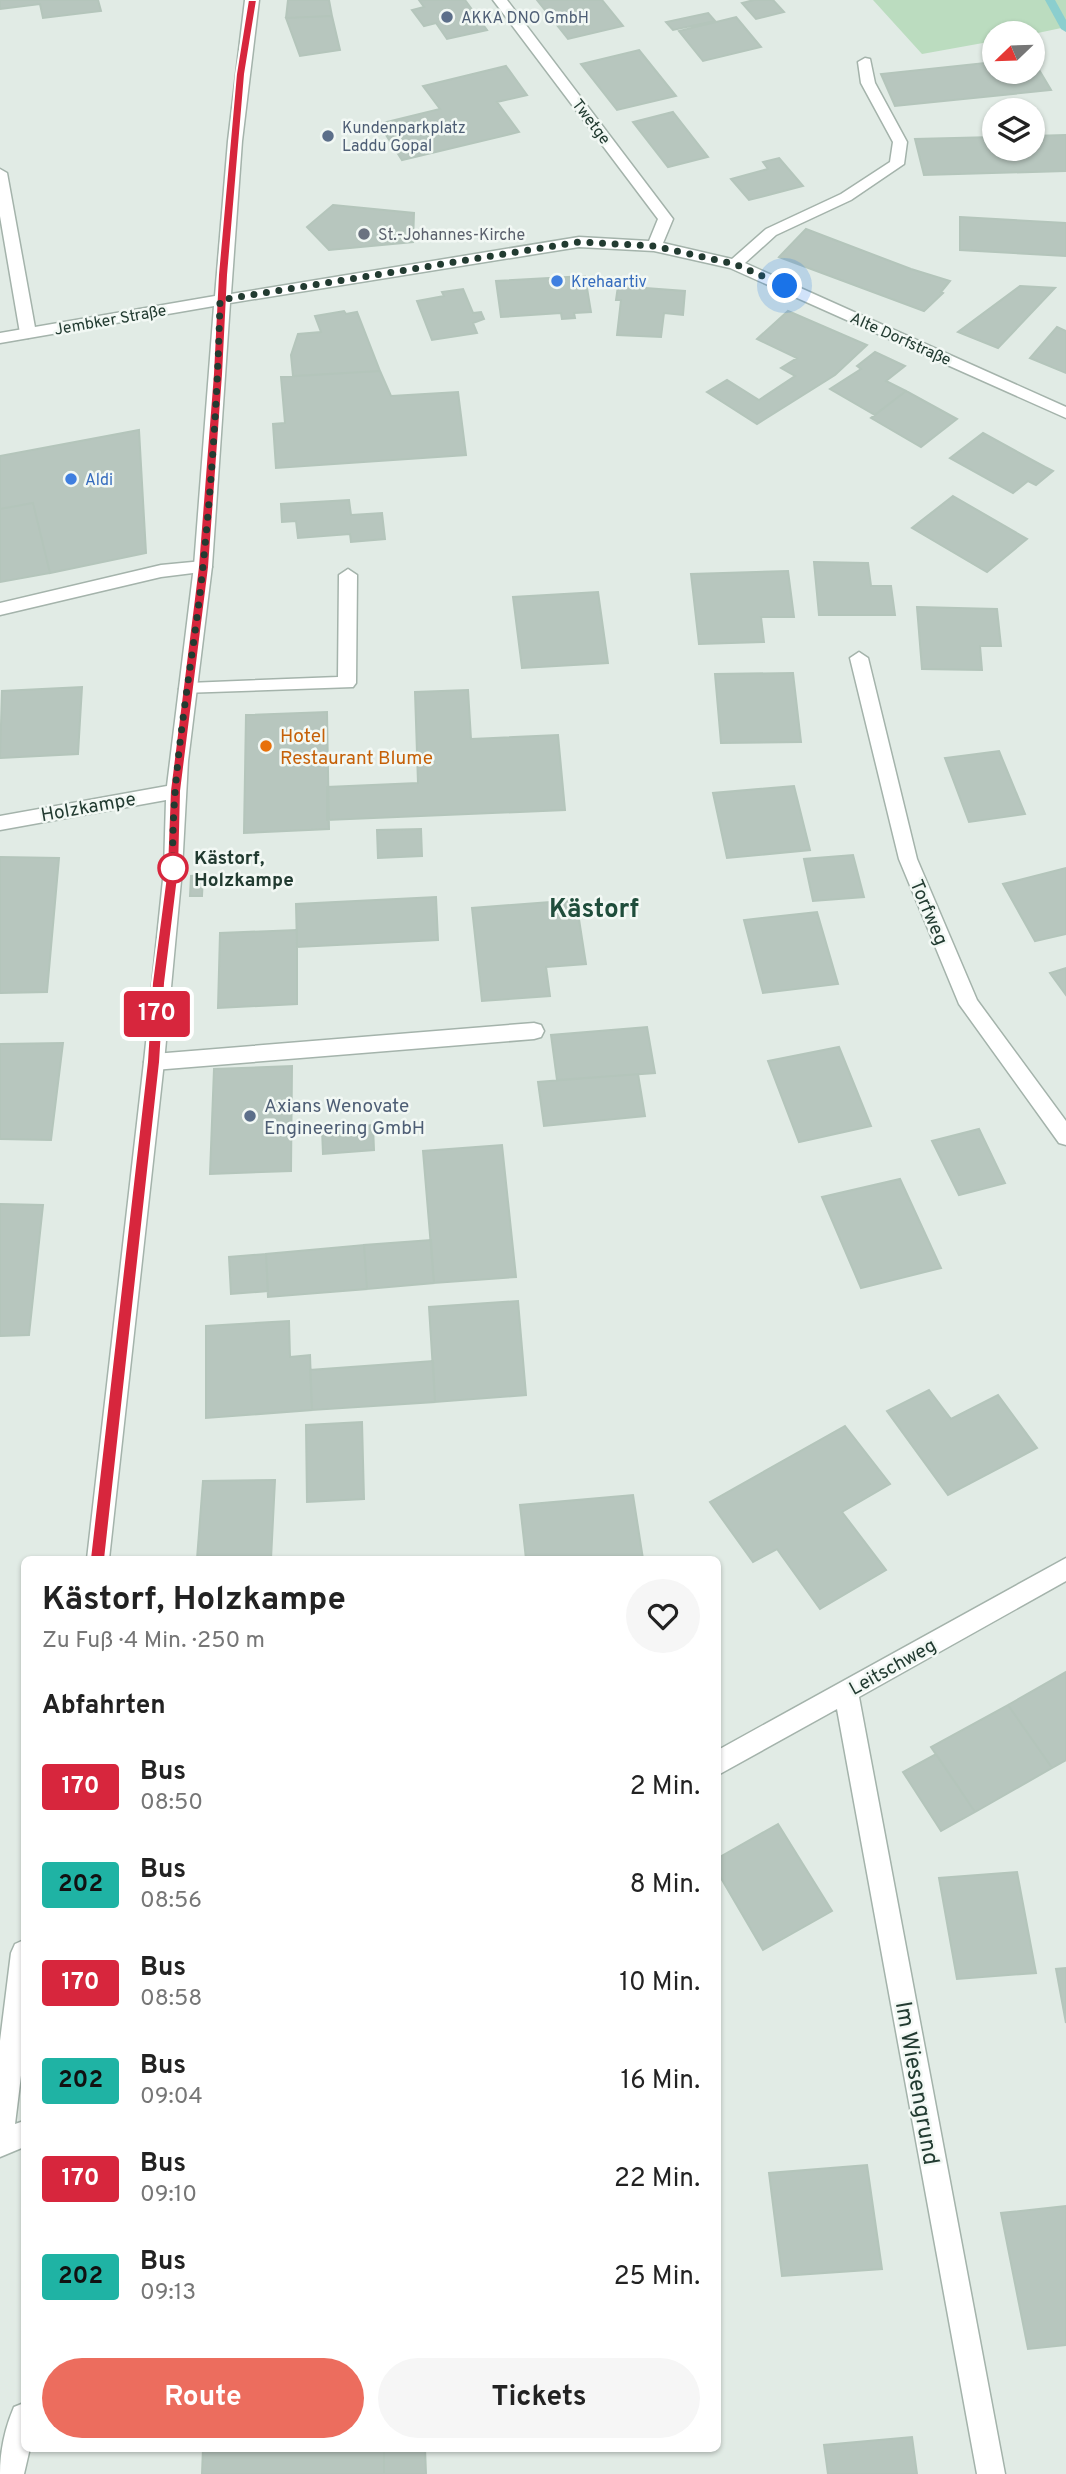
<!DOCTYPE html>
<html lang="de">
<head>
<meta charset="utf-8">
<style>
  :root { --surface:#fff; --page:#f6f6f6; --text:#222; --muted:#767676; --accent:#ec6d5e }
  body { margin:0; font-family:Overpass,sans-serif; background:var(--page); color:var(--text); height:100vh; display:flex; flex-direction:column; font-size:26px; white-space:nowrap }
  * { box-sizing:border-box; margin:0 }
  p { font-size:23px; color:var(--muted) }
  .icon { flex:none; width:38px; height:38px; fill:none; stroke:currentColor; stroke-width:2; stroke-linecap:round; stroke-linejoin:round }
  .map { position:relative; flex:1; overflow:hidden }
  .side { position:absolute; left:21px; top:1556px; width:700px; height:896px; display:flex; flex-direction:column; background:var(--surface); border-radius:10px; box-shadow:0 2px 5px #0004 }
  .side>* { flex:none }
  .badge { padding:0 14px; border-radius:5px; font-size:24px; line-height:46px }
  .needle { width:46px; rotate:247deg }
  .tools { position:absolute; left:982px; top:21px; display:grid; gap:14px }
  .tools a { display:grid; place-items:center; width:63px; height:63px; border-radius:50%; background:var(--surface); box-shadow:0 2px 5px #0004; font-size:35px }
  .you { position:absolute; width:35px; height:35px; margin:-18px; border:5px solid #fff; border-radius:50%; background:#1a73e8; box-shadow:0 0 0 10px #1a73e833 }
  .map>.badge { position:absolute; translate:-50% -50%; box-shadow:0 0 0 4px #fff }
  h2 { padding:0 21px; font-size:26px; line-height:63px }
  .round { display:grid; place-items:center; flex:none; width:74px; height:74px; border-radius:37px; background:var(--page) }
  .headline { display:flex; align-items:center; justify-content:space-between; height:119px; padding:0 21px }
  h1 { font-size:33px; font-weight:700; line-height:52px }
  .primary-button { display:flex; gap:14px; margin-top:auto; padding:14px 21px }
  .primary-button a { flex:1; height:80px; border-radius:42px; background:var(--accent); color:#fff; font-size:28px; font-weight:700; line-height:80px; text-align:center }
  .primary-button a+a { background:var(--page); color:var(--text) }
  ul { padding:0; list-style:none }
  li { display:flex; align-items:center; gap:21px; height:98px; padding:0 21px }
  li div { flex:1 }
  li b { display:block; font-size:26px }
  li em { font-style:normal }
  li .badge { min-width:77px; font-weight:700; text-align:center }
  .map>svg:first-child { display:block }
</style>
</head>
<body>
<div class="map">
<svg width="1066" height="2474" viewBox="0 0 1066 2474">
  <rect width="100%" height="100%" fill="#e1ebe5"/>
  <path fill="#bbdcbf" d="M873,0h193v27l-33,7 -39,-1v8l-72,13z"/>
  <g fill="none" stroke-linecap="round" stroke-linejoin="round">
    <path fill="#8bcece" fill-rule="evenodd" d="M1045,0h10l11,20v12l-5,-3z"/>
  </g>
  <path fill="#b7c6be" stroke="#b4c5bb" stroke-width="2" d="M0,0h98l3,11 -58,7 -3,-14 -40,5z
    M288,0h41l3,16 -46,2z
    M419,0h46l22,30 -40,9 -11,-16 -12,3 -12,-16 12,-3z
    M537,0h65l21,26 -55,13z
    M754,0h19l11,12 -28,7 -14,-16z
    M708,13l7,8 -42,9 -7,-8z
    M332,16l8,34 -40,6 -14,-38z
    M736,17l25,30 -58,14 -24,-30z
    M639,50l37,46 -59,14 -36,-46z
    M1032,58l19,32 -156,16 -14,-32 113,-12v10h38z
    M506,66l21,29 -30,7 22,30 -117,28 -23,-36 61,-15 -17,-23z
    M673,112l35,45 -40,10 -35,-45z
    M1066,135v36l-142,4 -9,-36 79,-2v12h38v-13z
    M779,158l24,28 -54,14 -18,-21 37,-10 -5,-7z
    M333,205l81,8 -1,29 -84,8 -22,-23z
    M960,217l106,6v33l-106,-6z
    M806,229l105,40 39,12 -9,11 2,1 -19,18 -145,-54z
    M585,276l6,36 -17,1 1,5 -13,1 -1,-6 -60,4 -5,-36z
    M618,286l67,5 -2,24 -19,-2 -3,24 -44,-2 4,-35h-5z
    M1020,286l35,2 -57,60 -40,-16z
    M463,289l10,24 8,-1 3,7 -11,4 4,10 -45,7 -15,-39 27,-5 -2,-4z
    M344,311l2,3 11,-2 23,59 -87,5 -2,-21 7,-21 23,-2 -6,-16z
    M788,311l79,34 -32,30 -78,49 -50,-32 20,-12 32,20 36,-24 -14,-8 16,-10 -40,-19z
    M1057,327l9,4v42l-36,-15z
    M875,352l30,14 -19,15 20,10 -31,24 -45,-26 31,-20 -4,-3z
    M380,371l11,25 67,-4 8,63 -190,13 -3,-44 12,-1 -4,-46z
    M906,391l51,28 -36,28 -50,-29z
    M139,430l7,123 -96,20 -17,-70 -33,6v-53z
    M983,433l62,34 8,4 -17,14 -8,-4 -15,12 -63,-35z
    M953,496l74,43 -40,33 -75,-44z
    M349,500l2,15 31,-2 3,26 -34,3 -1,-8 -52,4 -2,-17 -14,1 -1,-18z
    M33,503l17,70 -50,9v-73z
    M814,562l54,1 3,23h20l4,29h-76z
    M788,571l6,46h-33l3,25 -65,2 -8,-70z
    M598,592l10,71 -86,5 -9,-71z
    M917,607l80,2 4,37h-21l2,24 -60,-1z
    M793,673l8,69 -80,1 -6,-69z
    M82,687l-4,67 -78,4 2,-67z
    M468,690l3,49 87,-4 7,75 -238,10v-33l91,-4 -3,-91z
    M327,712l2,117 -85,4 2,-118z
    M999,751l26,63 -56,8 -24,-64z
    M794,786l16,64 -83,8 -14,-65z
    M421,829l1,27 -44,2 -1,-28z
    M853,855l11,42 -51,4 -9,-42z
    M0,857l59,1 -12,134 -47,1z
    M1066,868v66l-31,7 -32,-57z
    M203,875l-1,21h-12l1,-20z
    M436,897l2,43 -141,7 -1,-43z
    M576,900l10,64 -40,3 4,29 -68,5 -10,-93z
    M817,912l21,72 -75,9 -19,-73z
    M297,930v74l-79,4 2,-75z
    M1066,968v27l-16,-22z
    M647,1027l8,46 -98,7 -6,-45z
    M63,1043l-12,97 -51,-1v-95z
    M839,1047l32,79 -72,16 -31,-81z
    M292,1066l-1,105 -81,3 4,-105z
    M638,1074l7,42 -101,10 -6,-44z
    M373,1125l1,25 -51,4 -1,-25z
    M979,1129l26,54 -46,12 -27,-54z
    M502,1145l14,132 -82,6 -11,-132z
    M900,1179l41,89 -80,20 -39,-91z
    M0,1204l43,1 -14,130 -29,1z
    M431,1240l3,43 -67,6 -3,-44z
    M364,1245l3,44 -99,8 -2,-43z
    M266,1254l2,37 -37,3 -2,-37z
    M518,1301l8,94 -91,7 -6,-95z
    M289,1321l1,36 20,-2 2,55 -106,8v-92z
    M433,1361l2,41 -123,8 -2,-40z
    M929,1390l22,29 47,-24 39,53 -89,47 -61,-84z
    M362,1422l2,77 -57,3 -1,-77z
    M845,1426l45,58 -48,28 44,58 -66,39 -43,-60 -24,13 -43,-60z
    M275,1480l-4,79h-74l6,-78z
    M633,1495l10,64h-117l-6,-54z
    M1066,1672v88l-14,8 -44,-63z
    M1008,1705l44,63 -77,44 -44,-65z
    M936,1754l39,58 -34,19 -38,-59z
    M778,1824l54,87 -69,39 -45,-77v-15z
    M1017,1872l19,101 -79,6 -18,-101z
    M1066,1968v55l-10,-54z
    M867,2165l15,104 -100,7 -13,-103z
    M1066,2206v139l-38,4 -27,-136z
    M912,2437l5,37h-89l-4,-29z
    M203,2448h181v26h-182z
    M384,2448h41l1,26h-42z"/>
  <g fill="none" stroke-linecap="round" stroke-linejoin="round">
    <g stroke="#a4b3ab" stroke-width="3">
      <path id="lane" d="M0,169l7,4 29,160 -8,5 -8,-5 -20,-117z
        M203,561l6,2 3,4 -3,4 -48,6 -161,38v-12l161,-38z
        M348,569l9,6 -1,108 -3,4 -171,6 -3,-4 3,-4 6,-2 150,-6 1,-102z
        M534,1023l7,2 3,6 -3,6 -7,2 -380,31 -7,-2 -3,-6 3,-6 7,-2z"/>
    </g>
    <g stroke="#a4b3ab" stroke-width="3">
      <path id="street" d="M245,0h14l-17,141 -11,153 348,-57 70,4 9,-22 -165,-219h14l166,219 -10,24 69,16 34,-30 75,-35 49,-32 3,-20 -32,-59 -3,-21 7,-4 5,1 5,24 32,59 -3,22 -53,36 -75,35 -31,28 321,144v11l-336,-150 -76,-17 -75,-4 -349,56 -18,263 -24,195 -6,109 -18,192 -55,497h-22l57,-497 20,-192 2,-70 -166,30v-14l167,-30 27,-220 20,-260 -214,37v-10l215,-37 13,-155z
        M859,652l9,6 49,201 60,141 89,121v24l-7,-2 -100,-139 -60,-145 -49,-201z
        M1066,1558v23l-207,116 146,777h-28l-140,-765 -119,66v-25z
        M24,1940v111l-9,73 9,-3v26l-24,10v-116l11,-88 4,-9z
        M24,2403v45h6l-6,26h-24c0,-23 5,-46 14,-67z"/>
    </g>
    <use href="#lane" fill="#fff" fill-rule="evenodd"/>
    <use href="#street" fill="#fff" fill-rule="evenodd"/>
  </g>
  <path fill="#d7263d" stroke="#fff" stroke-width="2" d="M248,0h9l-12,74 -17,201 -5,99 -14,193 -28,224 -2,78 -14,114 -5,79 -55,497 -7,7 -8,-7 57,-497 5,-79 15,-114 3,-78 28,-224 15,-193 5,-99 18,-201z"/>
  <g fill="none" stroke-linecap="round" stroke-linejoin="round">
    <path stroke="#223b31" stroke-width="7" stroke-dasharray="0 12.6" d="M173,868c-3,-98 20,-202 30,-302 9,-88 15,-177 17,-266l359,-58 75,4 81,18 50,22"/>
  </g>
  <g fill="#5c6f8a" stroke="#f2f8f4" stroke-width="2.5">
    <circle cx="447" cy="17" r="7"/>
    <circle cx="328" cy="136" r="7"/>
    <circle cx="250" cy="1116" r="7"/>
  </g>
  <circle fill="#6b7280" stroke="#f2f8f4" stroke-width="2.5" cx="364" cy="234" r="7"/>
  <g fill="#3f7fe0" stroke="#f2f8f4" stroke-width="2.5">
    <circle cx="557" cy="281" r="7"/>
    <circle cx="71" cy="479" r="7"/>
  </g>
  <circle fill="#e8710a" stroke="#f2f8f4" stroke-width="2.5" cx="266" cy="746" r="7"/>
  <circle fill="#fff" stroke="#d7263d" stroke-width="3.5" cx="173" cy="868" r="14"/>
  <g text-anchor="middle" stroke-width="5" stroke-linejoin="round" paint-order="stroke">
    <g font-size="16" fill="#4e5e75" stroke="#f2f8f4" text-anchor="start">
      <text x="461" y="23">AKKA DNO GmbH</text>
      <text x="342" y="133">Kundenparkplatz<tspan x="342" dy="18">Laddu Gopal</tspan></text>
    </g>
    <g font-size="16" fill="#223b31" stroke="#f2f8f4">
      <text transform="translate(592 121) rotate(53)" y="6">Twetge</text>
      <text transform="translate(110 319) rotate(-10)" y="6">Jembker Straße</text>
      <text transform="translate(901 338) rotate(24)" y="6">Alte Dorfstraße</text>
    </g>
    <g font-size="16" fill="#5b616d" stroke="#f2f8f4" text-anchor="start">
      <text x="378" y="240">St.-Johannes-Kirche</text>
    </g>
    <g font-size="16" fill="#366cbe" stroke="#f2f8f4" text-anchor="start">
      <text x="571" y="287">Krehaartiv</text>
      <text x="85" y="485">Aldi</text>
    </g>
    <g font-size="19" fill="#c56008" stroke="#f2f8f4" text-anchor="start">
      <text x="280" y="742">Hotel<tspan x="280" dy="22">Restaurant Blume</tspan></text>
    </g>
    <g font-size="19" fill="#223b31" stroke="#f2f8f4">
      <text transform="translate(88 806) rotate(-10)" y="7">Holzkampe</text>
      <text transform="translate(930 912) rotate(67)" y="7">Torfweg</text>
      <text transform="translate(892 1666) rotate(-29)" y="7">Leitschweg</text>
    </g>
    <g font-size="19" font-weight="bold" fill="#223b31" stroke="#f2f8f4" text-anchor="start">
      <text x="194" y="864">Kästorf,<tspan x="194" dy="22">Holzkampe</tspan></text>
    </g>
    <g font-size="19" fill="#4e5e75" stroke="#f2f8f4" text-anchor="start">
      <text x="264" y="1112">Axians Wenovate<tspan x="264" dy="22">Engineering GmbH</tspan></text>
    </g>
    <g font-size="23" fill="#223b31" stroke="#f2f8f4">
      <text transform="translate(918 2083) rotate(80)" y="8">Im Wiesengrund</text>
    </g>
    <g font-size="26" font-weight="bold" fill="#1f4d3b" stroke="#f2f8f4">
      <text x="594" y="917">Kästorf</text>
    </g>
  </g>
</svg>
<div class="tools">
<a><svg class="needle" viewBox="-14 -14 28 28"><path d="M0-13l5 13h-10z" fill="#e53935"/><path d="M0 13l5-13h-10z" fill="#767676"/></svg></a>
<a><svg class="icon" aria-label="layers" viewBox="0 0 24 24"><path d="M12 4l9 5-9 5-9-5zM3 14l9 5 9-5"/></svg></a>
</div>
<div class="you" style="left:785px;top:286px"></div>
<b class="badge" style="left:157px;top:1014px;background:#d7263d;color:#fff">170</b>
<section class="side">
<div class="headline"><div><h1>Kästorf, Holzkampe</h1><p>Zu Fuß · 4 Min. · 250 m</p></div><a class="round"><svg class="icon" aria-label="heart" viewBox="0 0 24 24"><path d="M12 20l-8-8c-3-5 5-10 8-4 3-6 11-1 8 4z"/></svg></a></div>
<h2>Abfahrten</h2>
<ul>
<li><span class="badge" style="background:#d7263d;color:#fff">170</span><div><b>Bus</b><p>08:50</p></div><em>2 Min.</em></li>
<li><span class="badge" style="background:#1fb3a4;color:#111">202</span><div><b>Bus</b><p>08:56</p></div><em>8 Min.</em></li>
<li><span class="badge" style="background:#d7263d;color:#fff">170</span><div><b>Bus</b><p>08:58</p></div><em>10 Min.</em></li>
<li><span class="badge" style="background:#1fb3a4;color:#111">202</span><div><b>Bus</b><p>09:04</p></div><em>16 Min.</em></li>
<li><span class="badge" style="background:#d7263d;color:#fff">170</span><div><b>Bus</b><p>09:10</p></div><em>22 Min.</em></li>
<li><span class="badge" style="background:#1fb3a4;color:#111">202</span><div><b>Bus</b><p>09:13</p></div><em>25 Min.</em></li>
</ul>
<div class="primary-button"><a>Route</a><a>Tickets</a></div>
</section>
</div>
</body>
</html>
